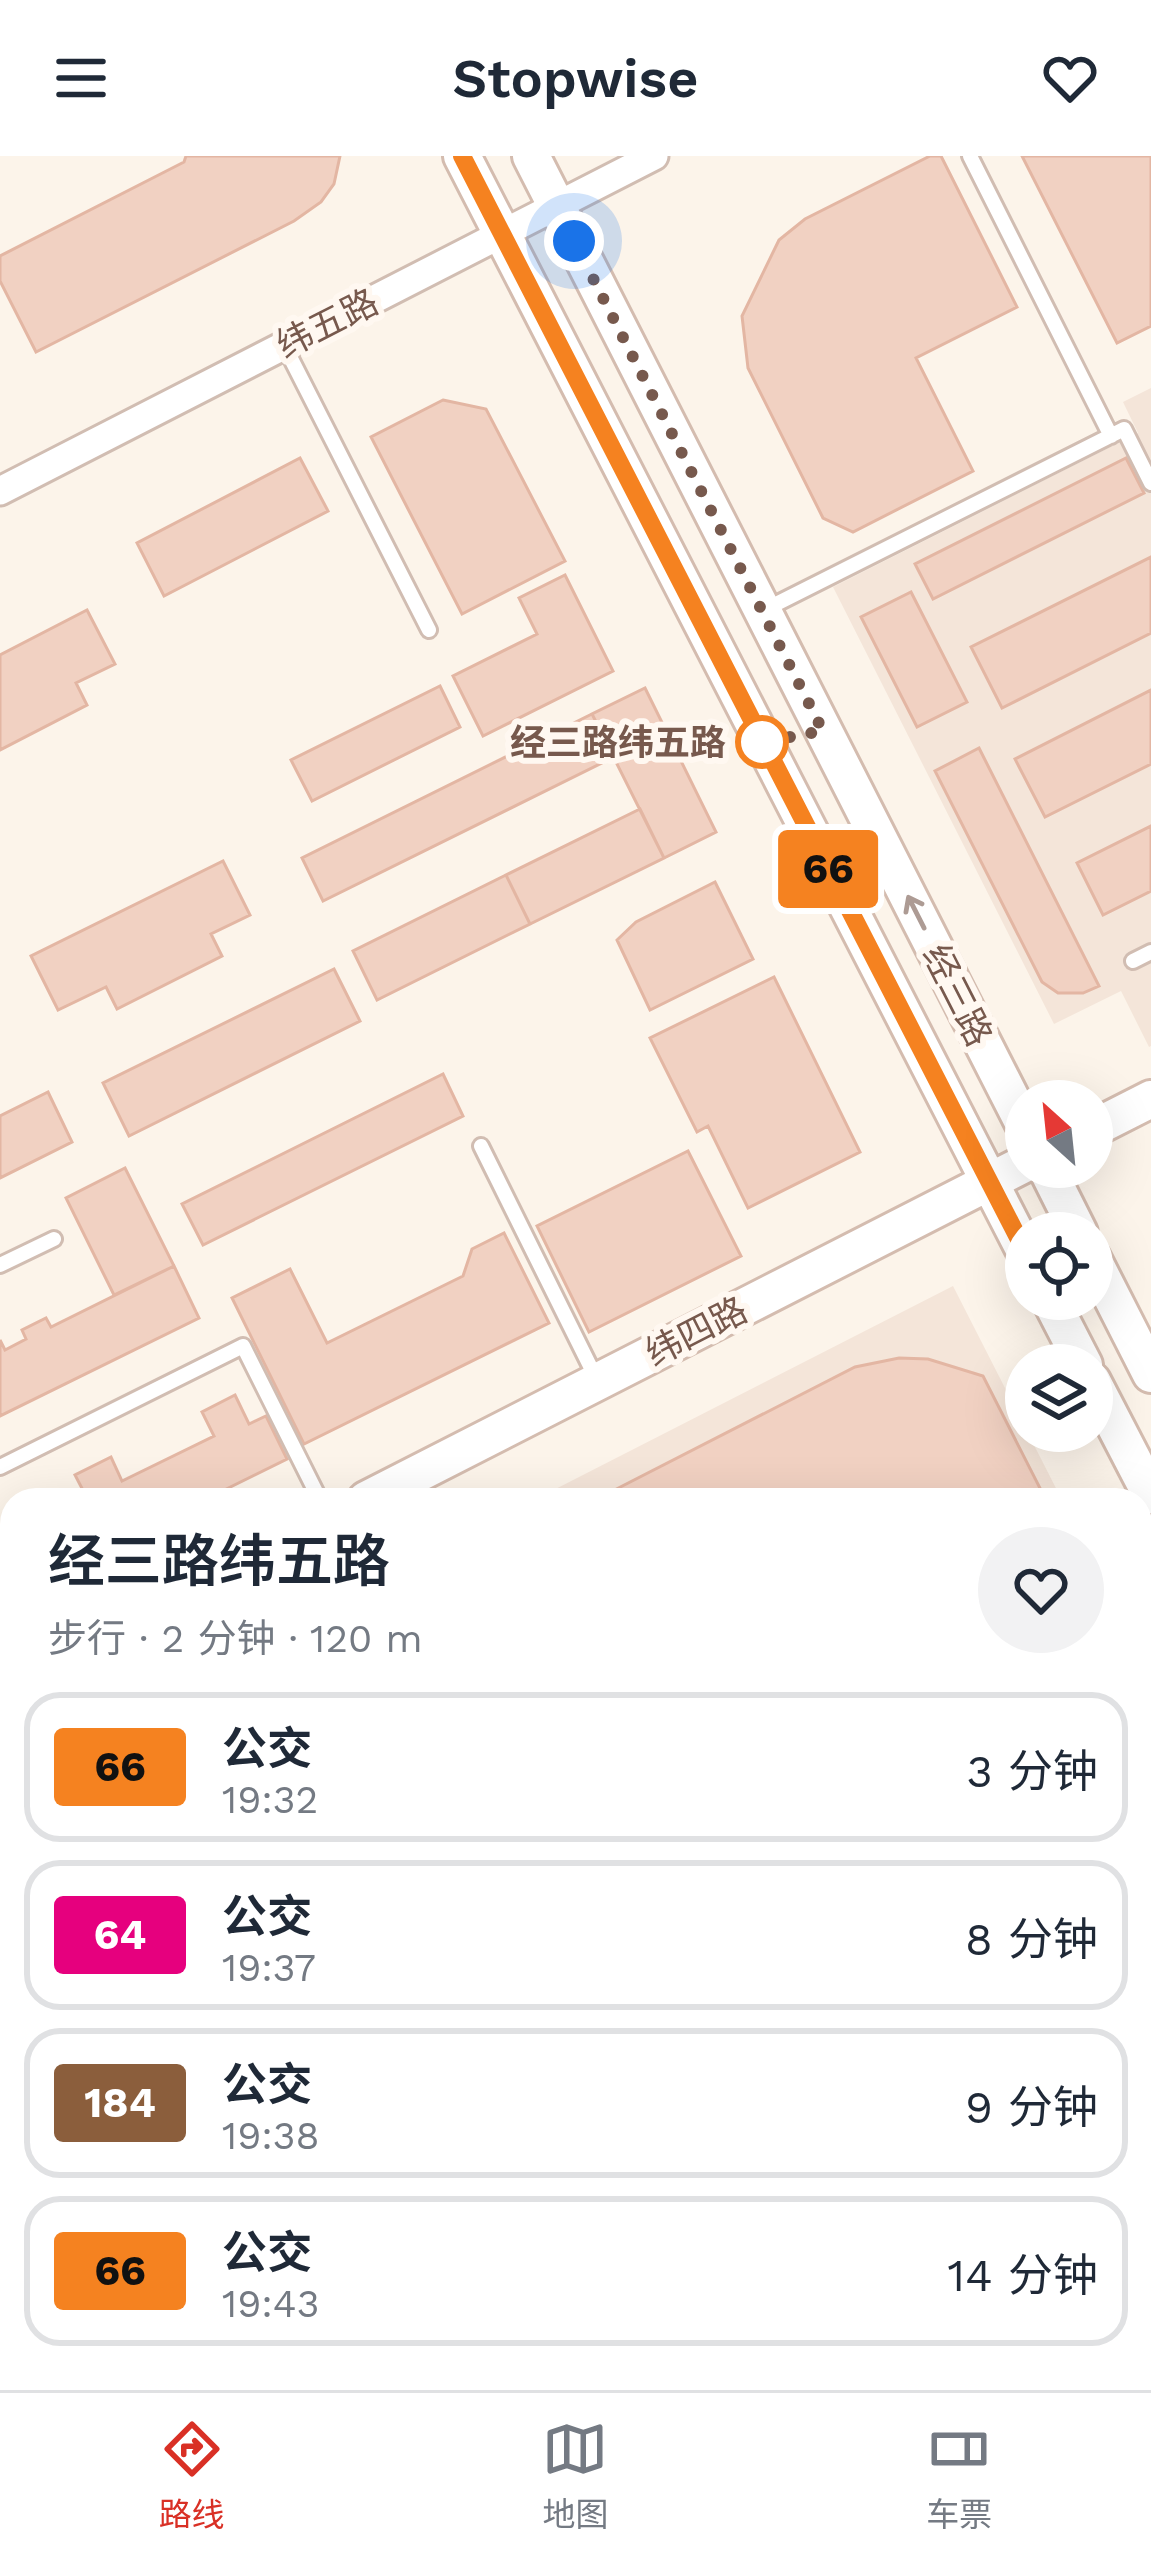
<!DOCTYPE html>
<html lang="zh">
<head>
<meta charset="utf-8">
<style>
  :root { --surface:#fff; --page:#f2f2f3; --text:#1f2937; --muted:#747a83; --line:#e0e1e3; --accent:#d93025 }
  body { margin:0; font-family:"Work Sans","Noto Sans SC",sans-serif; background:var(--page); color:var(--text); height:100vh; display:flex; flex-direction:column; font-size:45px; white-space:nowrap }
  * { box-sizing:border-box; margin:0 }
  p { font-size:39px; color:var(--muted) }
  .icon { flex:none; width:66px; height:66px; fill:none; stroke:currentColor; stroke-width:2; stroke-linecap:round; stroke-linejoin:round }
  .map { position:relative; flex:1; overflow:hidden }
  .details { position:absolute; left:0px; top:1332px; width:1152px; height:903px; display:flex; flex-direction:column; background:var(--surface); border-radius:36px 36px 0 0; box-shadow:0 12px 48px #0002 }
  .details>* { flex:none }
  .badge { padding:0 24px; border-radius:9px; font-size:42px; line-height:78px }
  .needle { width:78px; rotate:333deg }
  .controls { position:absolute; left:1005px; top:924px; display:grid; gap:24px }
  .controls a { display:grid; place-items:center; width:108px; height:108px; border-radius:50%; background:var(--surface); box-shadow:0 12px 48px #0002; font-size:60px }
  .you { position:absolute; width:60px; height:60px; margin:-30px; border:9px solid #fff; border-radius:50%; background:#1a73e8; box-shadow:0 0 0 18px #1a73e833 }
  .map>.badge { position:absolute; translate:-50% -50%; box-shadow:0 0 0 6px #fff }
  .round { display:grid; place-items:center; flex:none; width:126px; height:126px; border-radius:63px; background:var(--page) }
  .headline { display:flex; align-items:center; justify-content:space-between; height:204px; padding:0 48px }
  h1 { font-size:57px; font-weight:600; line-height:90px }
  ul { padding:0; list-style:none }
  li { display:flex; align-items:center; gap:36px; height:150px; margin:0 24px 18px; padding:0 24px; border:6px solid var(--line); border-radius:36px }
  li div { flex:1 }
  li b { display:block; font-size:45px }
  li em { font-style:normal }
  li .badge { min-width:132px; font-weight:700; text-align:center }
  header { display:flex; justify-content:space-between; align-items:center; height:156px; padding:0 48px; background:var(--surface); font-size:54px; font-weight:600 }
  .tabs { display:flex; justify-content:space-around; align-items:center; height:168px; border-top:3px solid var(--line); background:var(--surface); font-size:33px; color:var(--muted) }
  .tabs a { display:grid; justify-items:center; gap:6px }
  .tabs .active { color:var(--accent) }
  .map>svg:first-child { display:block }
</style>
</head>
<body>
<header><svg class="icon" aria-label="menu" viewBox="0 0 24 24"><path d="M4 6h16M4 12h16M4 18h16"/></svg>Stopwise<svg class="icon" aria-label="heart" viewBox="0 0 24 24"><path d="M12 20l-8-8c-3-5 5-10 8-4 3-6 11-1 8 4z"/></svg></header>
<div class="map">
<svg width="1151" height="2234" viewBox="0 0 1151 2234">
  <rect width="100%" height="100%" fill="#fcf4ea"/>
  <path fill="#f4e5d9" d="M1151,232v658l-2,1 -28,-56 -67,33 -221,-437 305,-154 -15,-31z
    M953,1130l109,214h-528z
    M1140,1496l11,22v716h-827l-6,-11h822z
    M2,1895l10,19v309h157l6,11h-175z"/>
  <path fill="#f1d1c2" stroke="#e3b6a3" stroke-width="3" d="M186,0h154l-6,28 -13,18 -27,19 -258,131 -36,-71v-25l184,-94z
    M930,0h11l76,151 -101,51 57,113 -120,61 -30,-14 -75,-150 -6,-52 37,-76 26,-21z
    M1022,0h129v170l-34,17z
    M443,244l43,9 79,152 -103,53 -91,-177z
    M300,302l28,53 -164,85 -27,-53z
    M1126,302l18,35 -211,106 -18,-35z
    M1151,401v76l-149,75 -31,-61z
    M565,419l48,96 -130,65 -30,-60 84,-42 -18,-36z
    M911,436l56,110 -50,25 -56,-110z
    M87,454l28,54 -39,19 11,22 -87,45v-95z
    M440,530l20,41 -148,74 -21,-41z
    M645,532l71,144 -52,26 -72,-144z
    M1151,534v74l-106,53 -30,-58z
    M592,558l22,43 -291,144 -21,-43z
    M979,592l120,238 -16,7h-25l-16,-11 -107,-211z
    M640,653l24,49 -134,66 -24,-49z
    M1151,670v65l-48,24 -26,-52z
    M223,705l27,54 -39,19 11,22 -105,53 -11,-22 -48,23 -27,-54z
    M506,719l24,49 -153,76 -24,-49z
    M715,726l38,77 -103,51 -33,-70 19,-18z
    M334,813l26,52 -231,115 -26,-53z
    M774,821l86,175 -112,56 -40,-82 -11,6 -47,-94z
    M443,918l20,42 -260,129 -21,-41z
    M48,936l24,50 -72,36v-62z
    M688,995l53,105 -152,76 -52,-106z
    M125,1012l49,98 -60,29 -48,-97z
    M504,1077l45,90 -245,121 -72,-146 58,-29 37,74 136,-67 9,-27z
    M174,1110l25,52 -199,98v-76l5,10 21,-11 -4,-9 24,-12 5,9z
    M899,1202l29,1 55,17 63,124h-451l260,-133z
    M235,1239l14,29 17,-8 21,43 -83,41h-116l-13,-25 36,-18 11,24 92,-45 -12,-24z
    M12,1386v49l-12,6v-49z
    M1140,1557l11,22v28l-11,6z
    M1151,1773v108l-11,5v-107z
    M11,1940l1,66 -12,6v-66z
    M1151,2045v98l-11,6v-98z
    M12,2108v69l-12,6v-69z
    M119,2223h41l6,11h-42z
    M409,2223h51l-22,11h-23z"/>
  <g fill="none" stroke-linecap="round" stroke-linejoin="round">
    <g stroke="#d1bdb2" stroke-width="20">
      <path id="lane" d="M970,0l141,280
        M284,189l145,285
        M764,454l360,-181 27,54
        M1133,805l18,-9
        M481,990l115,232
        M0,1109l54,-26
        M0,1311l243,-121 77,154
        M376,2223l6,11
        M1074,2223l5,11
        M540,2234l21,-11"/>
    </g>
    <g stroke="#d1bdb2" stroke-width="33">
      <path id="street" d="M0,335l654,-335
        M0,1756l12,23
        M239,2223l6,11"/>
    </g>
    <g stroke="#d4bcaf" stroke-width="42">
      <path id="secondary" d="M462,0l564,1097
        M531,0l495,972
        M1092,973l59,-30
        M1046,1011l33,66
        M1092,1102l59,116
        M1050,1143l34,66
        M1092,1225l59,114
        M366,1344l660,-337
        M0,1531l12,-6"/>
    </g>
    <use href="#lane" stroke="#fff" stroke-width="14"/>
    <use href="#street" stroke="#fff" stroke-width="27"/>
    <use href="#secondary" stroke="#fff" stroke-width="36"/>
  </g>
  <defs><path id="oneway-shaft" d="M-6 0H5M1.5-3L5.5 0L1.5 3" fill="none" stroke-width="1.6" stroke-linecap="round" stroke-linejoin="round" transform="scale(3)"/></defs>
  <use stroke="#ad9b94" href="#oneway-shaft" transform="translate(916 756) rotate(-117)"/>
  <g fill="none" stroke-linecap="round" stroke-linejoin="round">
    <g stroke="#fff" stroke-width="27">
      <path id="line" d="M462,0l564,1097"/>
    </g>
    <use href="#line" stroke="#f58220" stroke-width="18"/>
    <path stroke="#77594d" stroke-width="12" stroke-dasharray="0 21.6" d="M574,85l249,490 -61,11"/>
  </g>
  <circle fill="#fff" stroke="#f58220" stroke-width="6" cx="762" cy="586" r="24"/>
  <g text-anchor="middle" stroke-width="12" stroke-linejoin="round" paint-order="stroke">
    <g font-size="36" fill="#77594d" stroke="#fff8f1">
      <text transform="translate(327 167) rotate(-27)" y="13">纬五路</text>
      <text transform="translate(958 839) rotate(63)" y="13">经三路</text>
      <text transform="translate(696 1175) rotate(-27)" y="13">纬四路</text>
    </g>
    <g font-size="36" font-weight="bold" fill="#77594d" stroke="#fff8f1" text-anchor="end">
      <text x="726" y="599">经三路纬五路</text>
    </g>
  </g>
</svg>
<div class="controls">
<a><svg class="needle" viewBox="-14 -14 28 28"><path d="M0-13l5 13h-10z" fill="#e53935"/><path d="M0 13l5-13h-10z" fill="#747a83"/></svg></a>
<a><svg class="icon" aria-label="locate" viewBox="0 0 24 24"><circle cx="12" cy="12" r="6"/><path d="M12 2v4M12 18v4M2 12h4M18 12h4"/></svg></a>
<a><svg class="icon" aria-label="layers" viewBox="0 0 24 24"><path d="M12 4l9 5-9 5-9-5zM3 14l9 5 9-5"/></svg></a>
</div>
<div class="you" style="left:574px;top:85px"></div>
<b class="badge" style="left:828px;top:713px;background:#f58220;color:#111">66</b>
<section class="details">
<div class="headline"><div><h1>经三路纬五路</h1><p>步行 · 2 分钟 · 120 m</p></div><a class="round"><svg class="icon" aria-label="heart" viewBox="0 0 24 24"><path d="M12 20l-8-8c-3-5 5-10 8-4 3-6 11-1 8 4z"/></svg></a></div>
<ul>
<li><span class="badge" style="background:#f58220;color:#111">66</span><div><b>公交</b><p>19:32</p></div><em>3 分钟</em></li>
<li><span class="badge" style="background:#e6007e;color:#fff">64</span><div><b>公交</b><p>19:37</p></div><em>8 分钟</em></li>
<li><span class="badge" style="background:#8b5e3c;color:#fff">184</span><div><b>公交</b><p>19:38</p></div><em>9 分钟</em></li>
<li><span class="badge" style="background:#f58220;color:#111">66</span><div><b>公交</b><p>19:43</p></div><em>14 分钟</em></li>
</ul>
</section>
</div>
<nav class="tabs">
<a class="active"><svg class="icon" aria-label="directions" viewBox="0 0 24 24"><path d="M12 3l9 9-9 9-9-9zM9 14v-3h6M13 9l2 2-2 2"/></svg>路线</a>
<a><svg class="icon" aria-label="map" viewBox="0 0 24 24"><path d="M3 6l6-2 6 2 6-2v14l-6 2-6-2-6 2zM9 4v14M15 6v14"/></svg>地图</a>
<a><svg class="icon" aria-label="tickets" viewBox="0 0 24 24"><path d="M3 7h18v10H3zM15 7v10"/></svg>车票</a>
</nav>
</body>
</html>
